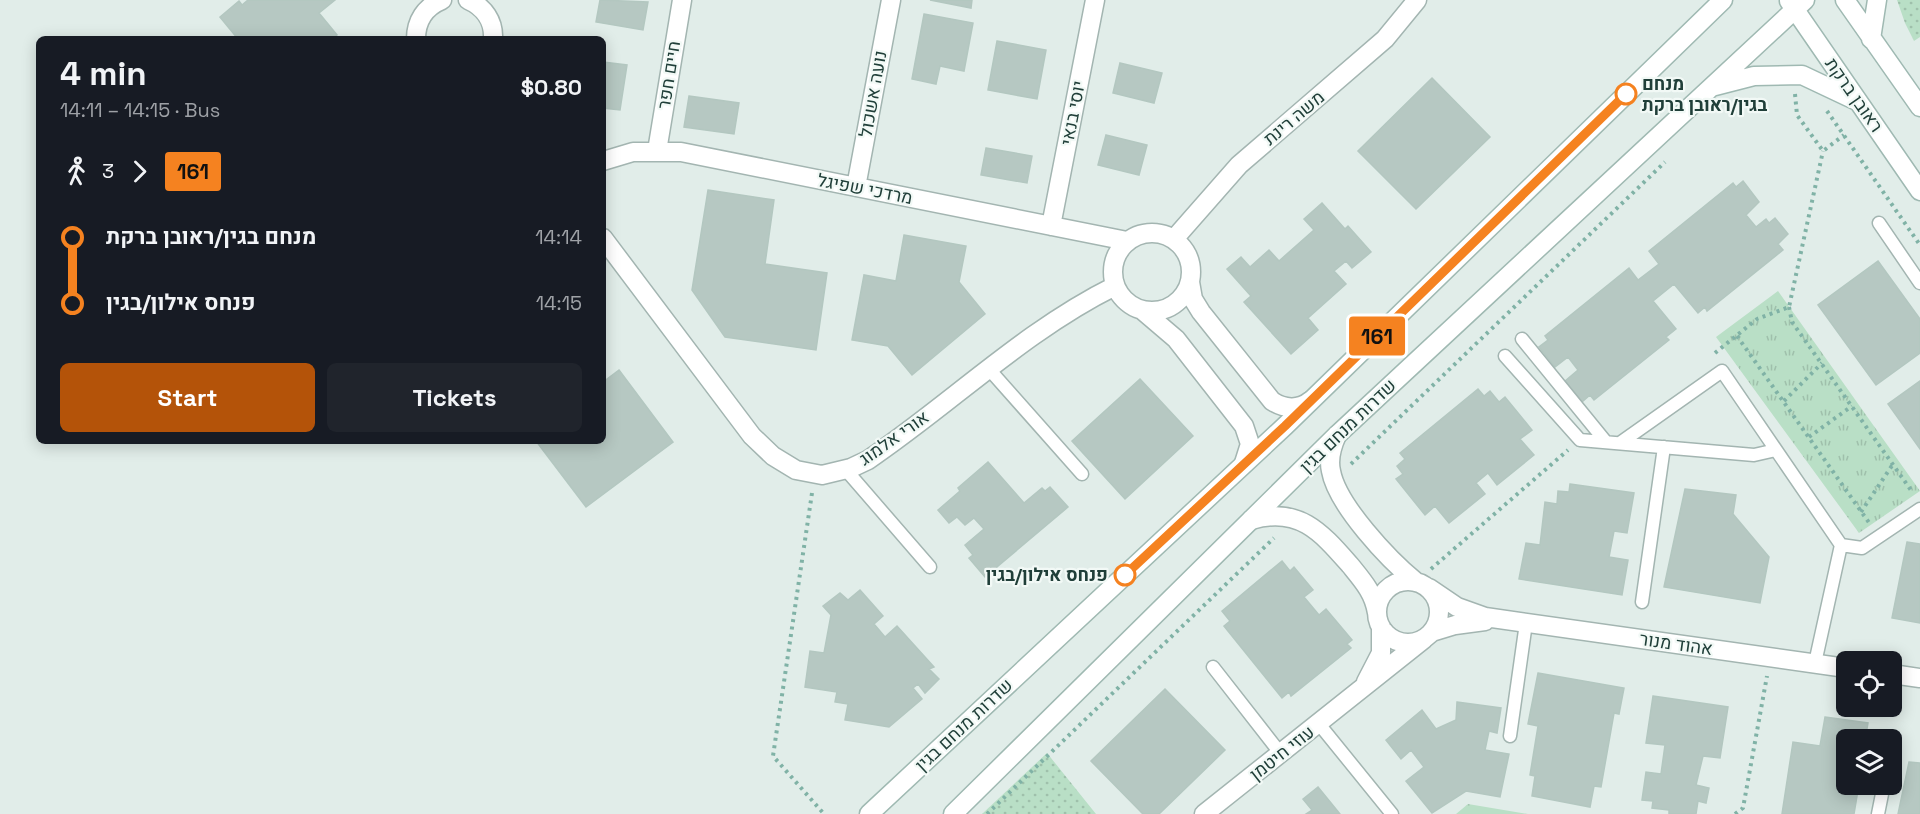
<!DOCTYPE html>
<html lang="en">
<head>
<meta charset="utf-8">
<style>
  :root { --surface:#171b24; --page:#20242c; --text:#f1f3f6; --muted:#9ea1a6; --accent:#b45309 }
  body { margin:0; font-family:"Space Grotesk",Heebo,sans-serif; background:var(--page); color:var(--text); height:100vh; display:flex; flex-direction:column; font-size:22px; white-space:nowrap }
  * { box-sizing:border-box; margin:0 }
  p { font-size:20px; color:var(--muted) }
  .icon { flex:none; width:33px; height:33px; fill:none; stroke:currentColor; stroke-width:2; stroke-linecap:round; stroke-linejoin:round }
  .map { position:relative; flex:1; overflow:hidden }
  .drawer { position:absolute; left:36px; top:36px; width:570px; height:408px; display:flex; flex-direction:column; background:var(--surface); border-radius:9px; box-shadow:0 3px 15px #0003 }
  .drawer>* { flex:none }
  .badge { padding:0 12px; border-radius:4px; font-size:21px; line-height:39px }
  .fabs { position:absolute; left:1836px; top:651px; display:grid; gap:12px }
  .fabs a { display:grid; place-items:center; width:66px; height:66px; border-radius:9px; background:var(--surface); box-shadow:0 3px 15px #0003; font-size:30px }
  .map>.badge { position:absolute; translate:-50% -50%; box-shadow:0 0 0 3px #fff }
  .legs { display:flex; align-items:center; gap:9px; height:66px; padding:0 24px; font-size:20px }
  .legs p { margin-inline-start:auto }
  .overview { display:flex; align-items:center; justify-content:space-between; height:102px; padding:0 24px }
  h1 { font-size:33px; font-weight:800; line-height:45px }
  .primary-button { display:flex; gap:12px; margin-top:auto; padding:12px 24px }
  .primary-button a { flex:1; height:69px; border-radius:9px; background:var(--accent); color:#fff; font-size:24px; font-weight:800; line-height:69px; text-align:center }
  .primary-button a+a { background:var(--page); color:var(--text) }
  ul { padding:0 24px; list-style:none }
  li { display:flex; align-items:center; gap:21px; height:66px; font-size:22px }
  li i { display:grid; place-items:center; width:9px; height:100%; margin:0 8px; background:currentColor }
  li i::after { content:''; width:15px; height:15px; margin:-8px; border:4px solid; border-radius:50%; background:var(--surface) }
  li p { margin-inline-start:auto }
  li:first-child i { background:linear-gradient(#0000 50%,currentColor 0) }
  li:last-child i { background:linear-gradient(currentColor 50%,#0000 0) }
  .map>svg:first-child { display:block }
</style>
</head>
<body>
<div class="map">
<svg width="1920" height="814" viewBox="0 0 1920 814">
  <defs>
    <pattern id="grass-dots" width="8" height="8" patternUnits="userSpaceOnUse" patternTransform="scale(1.5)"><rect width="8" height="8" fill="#b9dfc6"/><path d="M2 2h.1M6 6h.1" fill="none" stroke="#9fc0ab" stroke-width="1.8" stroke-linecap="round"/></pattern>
    <pattern id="park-tufts" width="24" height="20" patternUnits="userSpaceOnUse" patternTransform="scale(1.5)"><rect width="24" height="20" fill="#b9dfc6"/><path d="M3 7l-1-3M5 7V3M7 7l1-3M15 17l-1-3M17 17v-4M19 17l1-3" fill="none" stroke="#9fc0ab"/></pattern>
  </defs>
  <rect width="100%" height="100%" fill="#e1ede9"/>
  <path fill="url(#grass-dots)" d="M1897,0h23v37l-6,4 -9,-18z
    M1047,753l49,61h-114z"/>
  <path fill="url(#park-tufts)" d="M1778,291l142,200 -61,42 -143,-196z
    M1468,804l60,10h-72z"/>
  <path fill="#b6c8c2" stroke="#b3c7c0" stroke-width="1.5" d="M248,0h87l-16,13 18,22 -5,4h-94l-18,-22 19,-16 3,4z
    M600,0l48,2 -5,28 -47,-8z
    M930,0h42l-1,8z
    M924,14l49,9 -9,48 -24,-5 -4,18 -24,-5z
    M997,41l49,9 -9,49 -49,-9z
    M603,62l24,3 -7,45 -17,-2z
    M1120,63l42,10 -8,30 -41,-10z
    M1432,78l58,59 -74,72 -58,-58z
    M689,96l50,7 -5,31 -50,-7z
    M1106,135l41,10 -8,30 -41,-10z
    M986,148l46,8 -5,27 -46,-8z
    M1743,181l16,21 -13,13 10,12 10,-8 3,4 6,-5 13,16 -10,10 5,6 -76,61 -2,-4 -7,6 -24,-29 -21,17 23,28 -10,8 3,3 -75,60 -4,-5 -8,7 -17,-21 13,-11 -10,-13 -13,10 -16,-20 9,-7 -3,-4 84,-68 9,12 21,-16 -10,-13 84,-68 3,4z
    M708,190l66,10 -9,64 62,9 -11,77 -91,-13 -33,-47z
    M1322,203l23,26 3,-3 23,26 -19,16 -6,-7 -12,10 12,13 -38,34 10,12 -27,24 -47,-52 7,-6 -24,-27 14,-12 9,10 19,-17 10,11 35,-31 -10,-11z
    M904,235l62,11 -7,36 26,32 -73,61 -24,-29 -36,-6 12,-65 32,6z
    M1878,261l42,58v34l-44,32 -58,-80z
    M619,370l54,72 -87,65 -50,-66h67v-59z
    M1140,379l53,57 -68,63 -53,-58z
    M1920,381v68l-32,-45z
    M1478,389l6,7 6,-5 9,11 6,-5 27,33 -12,9 14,16 -37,30 -9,-12 -12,10 9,11 -36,29 -14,-17 -10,9 -29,-36 7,-5 -6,-8 8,-7 -5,-6z
    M988,462l36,41 18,-15 3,3 5,-4 18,20 -83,70 -16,-19 4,-3 -8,-10 19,-16 -10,-11 -9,7 -8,-8 -8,6 -11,-13 22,-19 -2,-3z
    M1570,484l64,9 -7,40 -13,-2 -5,26 19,3 -6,35 -103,-16 7,-36 14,2 5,-43 12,2 1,-13 11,1z
    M1685,489l51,6 -3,19 36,43 -9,46 -96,-16z
    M1907,542l13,2v79l-28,-5z
    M1282,561l8,10 4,-4 19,23 -9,7 15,18 7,-6 26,31 -5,4 4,4 -60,48 -2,-4 -7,6 -58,-72 6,-5 -8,-10z
    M860,590l23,26 -9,8 11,13 12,-11 37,41 -5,2 10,10 -14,14 -7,-9 -5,4 9,11 -33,28 -44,-7 3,-16 -13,-2 2,-10 -32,-5 5,-36 14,2 7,-38 -8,-9 17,-13 8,7z
    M1538,673l86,15 -5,26 -5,-1 -13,74 -7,-1 -4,21 -58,-11 3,-20 -5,-1 8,-49 -10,-2z
    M1165,689l60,61 -66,64h-16l-52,-53z
    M1653,696l75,11 -8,51 -17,-2 -7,29 13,3 -3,15 -8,-2 -2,13h-27v-4l-17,-2 1,-7 -11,-1 4,-28 15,2 4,-29 -19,-2z
    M1457,702l44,6 -4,25 -8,-2 -4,19 24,4 -9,43 -34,-6 -34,22 -26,-32 18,-14 -13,-17 -10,9 -15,-19 36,-30 14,19 20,-9z
    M1825,717l43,6 -3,17h-19v44h13l-5,30h-72l11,-72 27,4z
    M1909,762l11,1v51h-22z
    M1318,787l22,27h-34l6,-4 -9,-11z"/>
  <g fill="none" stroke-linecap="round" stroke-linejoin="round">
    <g stroke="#a3b5b1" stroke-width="15">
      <path id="lane" d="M1879,223l41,60
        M1522,339l84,103
        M1505,356l75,84 174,15 22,-5
        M988,368l94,106
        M1620,443l102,-72 119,174 -26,118
        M846,470l84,97
        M1841,545l21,3 58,-39
        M1642,602l22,-155
        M1213,667l68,87
        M1319,724l73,90
        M1510,736l16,-113
        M1892,741v-1
        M1878,814l6,-30"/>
    </g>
    <g stroke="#a3b5b1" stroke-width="21">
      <path id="street" d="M468,0c16,7 26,21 25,39
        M416,39c0,-18 9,-32 26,-39
        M657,151l25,-151
        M603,161l30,-9h48l446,89
        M856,187l35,-187
        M1051,226l44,-226
        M1113 272a39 39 0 1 1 78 0a39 39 0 1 1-78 0Z
        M603,238l149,198 21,20 23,14 26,5 29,-7 17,-8c84,-57 156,-129 247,-174
        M1174,239l65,-74 146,-126 32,-39
        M1190,282l3,17 8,13 71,89c12,8 27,9 38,0
        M1142,310l34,29 68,87 6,18 -6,19
        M1337,435c-5,11 -9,23 -6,36 6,34 58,89 85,111
        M1251,520c48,-14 70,12 99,45 13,16 24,28 27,48
        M1377 612a31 31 0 1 1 62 0a31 31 0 1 1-62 0Z
        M1429,588l28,19 28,10 361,51
        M1432,632l23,-7 30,-4
        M1892,674l28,4
        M1366,682l15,-29v-26
        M1204,814l220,-175"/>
    </g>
    <g stroke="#9fb9b2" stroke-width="21">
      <path id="secondary" d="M1845,0l75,107
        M1789,1l131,190
        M1871,39l6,-39
        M1715,86l39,-10 48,-1 55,26
        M869,814l416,-388 438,-426
        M953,814l384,-379 468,-435"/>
    </g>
    <path stroke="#80b2a6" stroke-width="4" stroke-dasharray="3 4.5" stroke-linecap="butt" d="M1795,94l2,21 26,36 21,-16
      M1827,111l93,134
      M1789,307l3,15 121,171
      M1737,336l133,188
      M1715,353l42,-34 32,-12 34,-156
      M1784,401l38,-38
      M1809,437l43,-31
      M1351,464l314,-302
      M812,493l-39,263 51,58
      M1861,512l32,-48
      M1431,569l137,-119
      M987,814l287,-276
      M1735,814l8,-6 24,-132"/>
    <use href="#lane" stroke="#fff" stroke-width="12"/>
    <use href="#street" stroke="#fff" stroke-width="18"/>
    <use href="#secondary" stroke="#fff" stroke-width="18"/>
  </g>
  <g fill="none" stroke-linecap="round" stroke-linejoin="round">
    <g stroke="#fff" stroke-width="14">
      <path id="line-1" d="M1125,575l160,-149 341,-332"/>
    </g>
    <use href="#line-1" stroke="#f58220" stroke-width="9"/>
  </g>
  <g fill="#fff" stroke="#f58220" stroke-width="3">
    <circle cx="1626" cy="94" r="10"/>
    <circle cx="1125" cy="575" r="10"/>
  </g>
  <g text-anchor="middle" stroke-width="4.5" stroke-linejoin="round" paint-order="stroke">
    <g font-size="18" fill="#203f39" stroke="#f2f9f6">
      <text transform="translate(669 75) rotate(-81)" y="6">חיים חפר</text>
      <text transform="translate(873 94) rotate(-80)" y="6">נועה אשכול</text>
      <text transform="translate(1854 95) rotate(55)" y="6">ראובן ברקת</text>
      <text transform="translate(1073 113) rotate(-79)" y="6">יוסי בנאי</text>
      <text transform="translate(1294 118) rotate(-40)" y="6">משה רינת</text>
      <text transform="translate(865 189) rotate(11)" y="6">מרדכי שפיגל</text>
      <text transform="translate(1348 426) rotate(-44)" y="6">שדרות מנחם בגין</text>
      <text transform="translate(894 438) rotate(-35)" y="6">אורי אלמוג</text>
      <text transform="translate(1676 644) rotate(8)" y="6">אהוד מנור</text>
      <text transform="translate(964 725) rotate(-43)" y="6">שדרות מנחם בגין</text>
      <text transform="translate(1282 753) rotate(-38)" y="6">עוזי חיטמן</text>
    </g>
    <g font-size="18" font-weight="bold" fill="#203f39" stroke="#f2f9f6" text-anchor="start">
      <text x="1642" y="90">מנחם<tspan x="1642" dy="21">בגין/ראובן ברקת</tspan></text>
      <text x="1108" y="581" text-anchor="end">פנחס אילון/בגין</text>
    </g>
  </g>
</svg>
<div class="fabs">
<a><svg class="icon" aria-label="locate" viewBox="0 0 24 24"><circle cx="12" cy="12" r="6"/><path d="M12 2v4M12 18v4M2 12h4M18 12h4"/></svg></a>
<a><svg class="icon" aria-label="layers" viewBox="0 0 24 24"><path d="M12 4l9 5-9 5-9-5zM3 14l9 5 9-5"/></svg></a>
</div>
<b class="badge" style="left:1377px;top:336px;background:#f58220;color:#111">161</b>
<section class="drawer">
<div class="overview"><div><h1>4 min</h1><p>14:11 – 14:15 · Bus</p></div><b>$0.80</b></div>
<div class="legs"><svg class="icon" aria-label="walk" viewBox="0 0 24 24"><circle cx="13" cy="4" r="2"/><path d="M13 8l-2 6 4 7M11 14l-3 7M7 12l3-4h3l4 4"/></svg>3<svg class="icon" aria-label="forward" viewBox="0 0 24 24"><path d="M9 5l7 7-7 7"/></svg><b class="badge" style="background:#f58220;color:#111">161</b></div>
<ul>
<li><i style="color:#f58220"></i><b>מנחם בגין/ראובן ברקת</b><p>14:14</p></li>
<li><i style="color:#f58220"></i><b>פנחס אילון/בגין</b><p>14:15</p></li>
</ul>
<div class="primary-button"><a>Start</a><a>Tickets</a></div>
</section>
</div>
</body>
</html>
